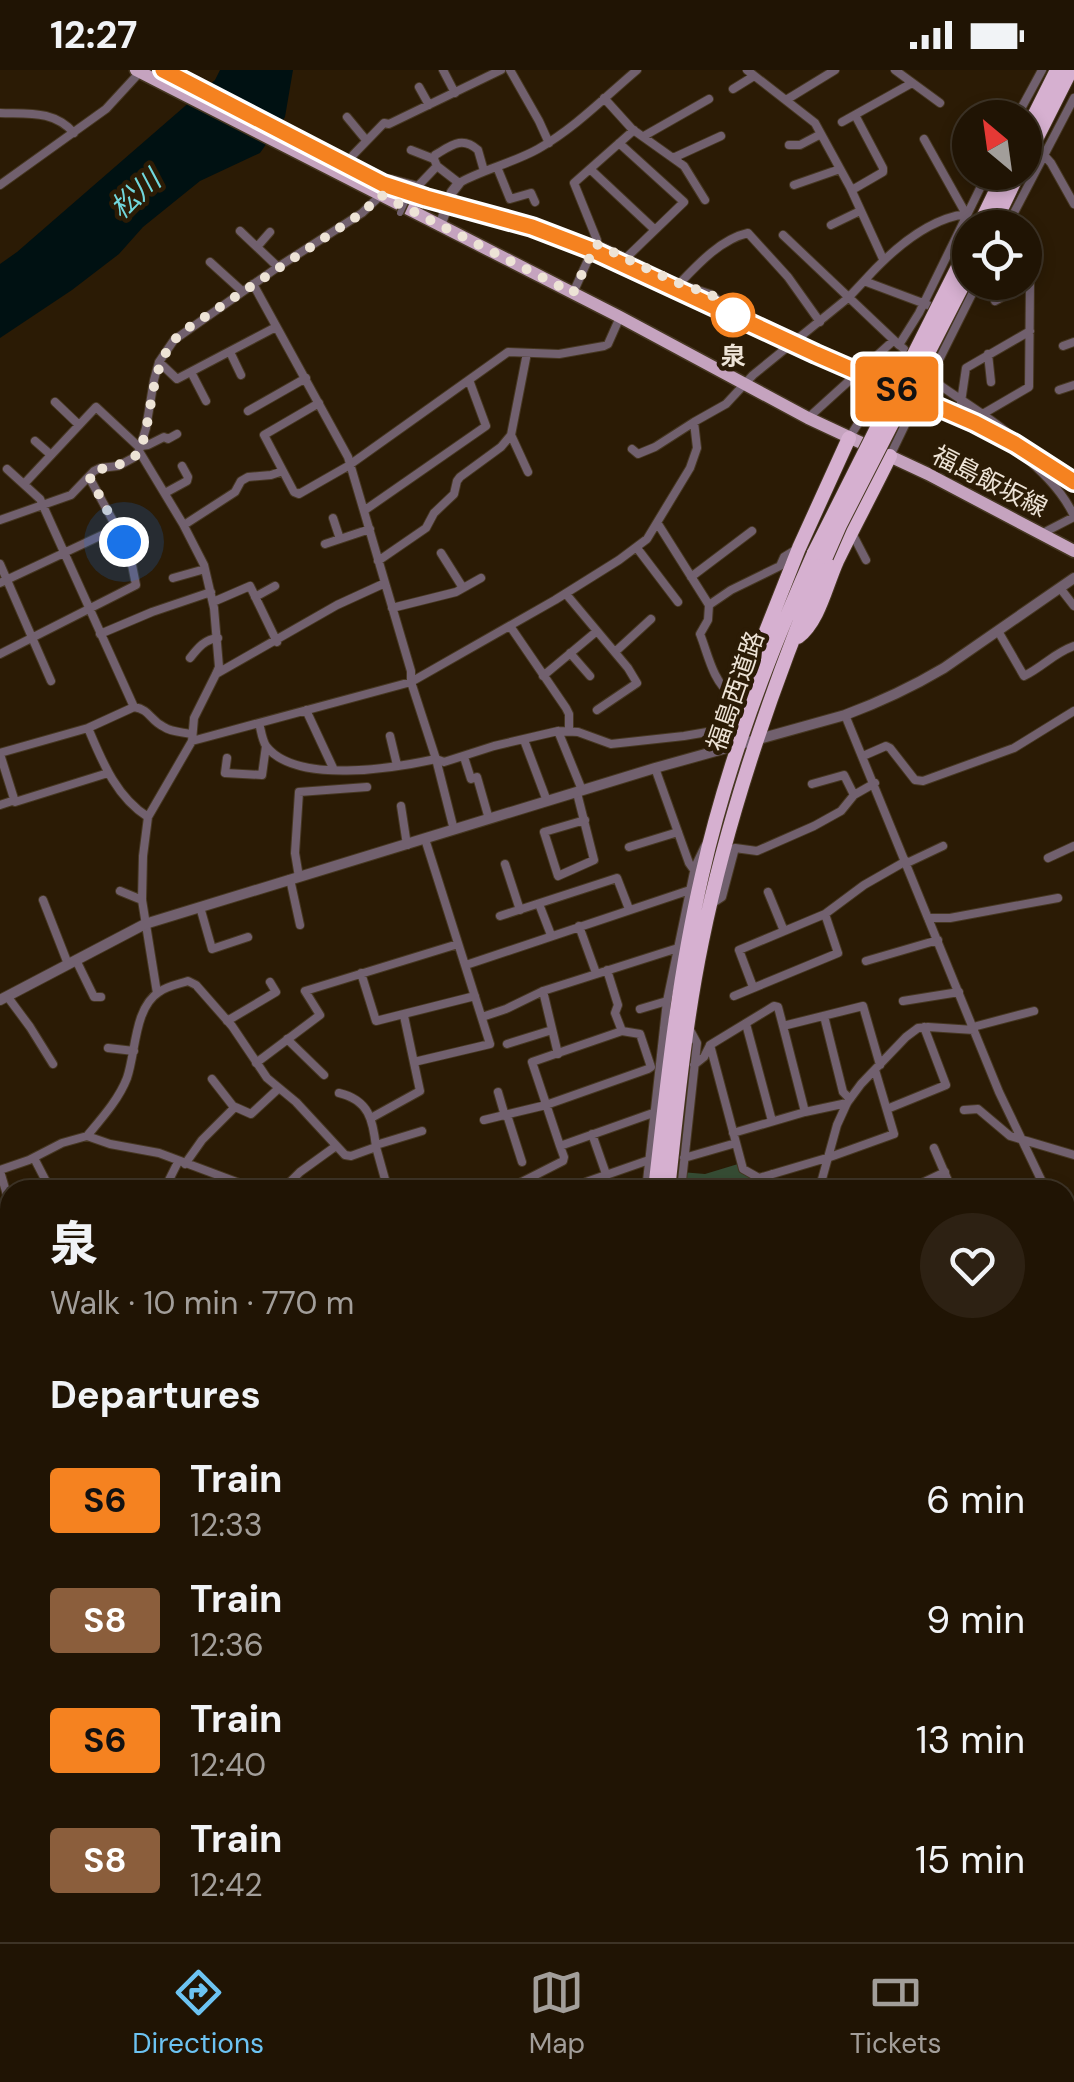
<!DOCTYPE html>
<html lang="en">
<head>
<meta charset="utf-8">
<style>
  :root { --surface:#201404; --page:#2d2113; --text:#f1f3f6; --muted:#a29e9a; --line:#3d3326; --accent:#6cc3f2 }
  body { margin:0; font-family:"DM Sans","Noto Sans JP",sans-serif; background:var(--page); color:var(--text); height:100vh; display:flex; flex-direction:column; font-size:38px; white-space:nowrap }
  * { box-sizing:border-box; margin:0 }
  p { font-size:32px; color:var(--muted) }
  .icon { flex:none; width:55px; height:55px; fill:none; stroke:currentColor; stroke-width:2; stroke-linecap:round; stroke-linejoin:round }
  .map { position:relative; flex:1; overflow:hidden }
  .details { position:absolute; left:0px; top:1110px; width:1075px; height:762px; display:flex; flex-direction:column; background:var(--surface); border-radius:30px 30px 0 0; box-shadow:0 5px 15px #0003,0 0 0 2px var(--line) }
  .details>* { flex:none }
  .badge { padding:0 20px; border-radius:8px; font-size:35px; line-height:65px }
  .needle { width:65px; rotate:331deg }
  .fabs { position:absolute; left:952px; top:30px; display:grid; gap:20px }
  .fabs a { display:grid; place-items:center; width:90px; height:90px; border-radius:50%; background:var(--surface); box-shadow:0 5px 15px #0003,0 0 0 2px var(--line); font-size:50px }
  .you { position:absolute; width:50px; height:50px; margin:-25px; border:8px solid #fff; border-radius:50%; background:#1a73e8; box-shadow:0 0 0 15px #1a73e833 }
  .map>.badge { position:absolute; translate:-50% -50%; box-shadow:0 0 0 5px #fff }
  h2 { padding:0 50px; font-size:38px; line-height:90px }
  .round { display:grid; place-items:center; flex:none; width:105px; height:105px; border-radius:52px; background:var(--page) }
  .headline { display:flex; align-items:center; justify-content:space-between; height:170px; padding:0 50px }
  h1 { font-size:48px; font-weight:800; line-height:75px }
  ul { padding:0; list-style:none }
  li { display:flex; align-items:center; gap:30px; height:120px; padding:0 50px }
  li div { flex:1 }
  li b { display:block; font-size:38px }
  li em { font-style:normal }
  li .badge { min-width:110px; font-weight:700; text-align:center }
  .status { display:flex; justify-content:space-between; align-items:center; height:70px; padding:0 50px; background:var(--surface); direction:ltr }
  .status svg { height:28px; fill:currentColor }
  .tab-bar { display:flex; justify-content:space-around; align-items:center; height:140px; border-top:2px solid var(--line); background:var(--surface); font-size:28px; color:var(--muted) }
  .tab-bar a { display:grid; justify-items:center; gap:5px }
  .tab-bar .on { color:var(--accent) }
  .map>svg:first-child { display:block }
</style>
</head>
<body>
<div class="status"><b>12:27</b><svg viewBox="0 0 49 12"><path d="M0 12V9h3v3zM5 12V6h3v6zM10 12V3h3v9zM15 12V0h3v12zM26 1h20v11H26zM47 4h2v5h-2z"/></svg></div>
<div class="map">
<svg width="1074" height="1872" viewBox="0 0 1074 1872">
  <rect width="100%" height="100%" fill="#2b1b05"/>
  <path fill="#364c34" d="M738,1094l1,8 13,6 -3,12h-70l2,-18 24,2z"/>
  <path fill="#001112" d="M220,0h73l-8,47 -25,36 -60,28 -57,46 -24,27 -47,36 -72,48v-74l17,-12 198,-172z"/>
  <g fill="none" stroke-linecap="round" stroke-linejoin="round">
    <g stroke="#463722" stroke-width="10">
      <path id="minor" d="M443,0l12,23
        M510,0l29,51 10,22
        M747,0l68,53 35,64 33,72
        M895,0l45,33
        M419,17l10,18
        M733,19l21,-13
        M604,28l28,31 52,37 21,34
        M786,30l49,-30
        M0,43c28,1 54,-3 74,20
        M347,47l19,23
        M1016,48l26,-48
        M842,52l70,-39
        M644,66l65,-37
        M924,69l42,75
        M789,75h11l21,-11
        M411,80l23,9
        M1043,84l8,9 23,41
        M353,85l31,-32 5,1 112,-54
        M673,88l48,-22
        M497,97l13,32 21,-6 4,9
        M590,99l64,60
        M484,101l-6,-21c-16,-14 -26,-5 -43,5l-1,4 3,7 22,17c25,-14 54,-20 79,-34 37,-21 67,-52 99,-79
        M391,109l27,7 19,-20
        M0,115l106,-76 34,-37
        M794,115l46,-16
        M852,120l31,-18v-4l-28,-53
        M831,155l29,-14
        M1006,158l68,-130
        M240,161l38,36
        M783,165l116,110
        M596,174l30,14 58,-56 -65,-59
        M257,177l13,-15
        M626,188l53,26
        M210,192l32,29
        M864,211c26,-29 62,-62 102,-67
        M253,214l95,173 63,214v11l25,77 18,71
        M573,223l24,-53 -23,-57 60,-53
        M734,242l-24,-18 -31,-10c19,-20 42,-45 69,-51l40,44 32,45
        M1063,276l11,-4
        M904,279l-5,-4 20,-32 69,-141
        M230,282l11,23
        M527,283l-16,82 17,37
        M988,284l3,28
        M159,292l18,17 99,-52
        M191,302l15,29
        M926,304l4,4 48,-96
        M930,308c28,21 59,38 85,61v9c23,20 46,40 59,68
        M1059,320l15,-5
        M55,332l24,23
        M961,332l5,-34 64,-37
        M319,333l-55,32 30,57 5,2 49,-28 160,-114 51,2 45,-8 4,-2 12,-27
        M248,341l58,-33
        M981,345l48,-28 1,-105 -35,19
        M808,348l85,-77
        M849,368l32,-51
        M35,371l16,14
        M141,376l7,-1 16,-8 4,2 9,-5
        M632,379l6,5 17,-7 39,-25
        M139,381l44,73 21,41 10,43 5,59 -3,7 -22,44 -2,23 -44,76 -5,39 -1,44 15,93
        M890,386l26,-54
        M7,399l33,30 94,208c17,3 15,13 30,20 7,5 18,5 27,7
        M24,414l72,-77 44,41
        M165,423l22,-12 1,-4 -6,-11
        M365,440l121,-84 -17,-46
        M333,448l7,21
        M0,450l71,-25 23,-24 6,-3 18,-2 15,-8 6,-7 7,-23 8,-48 5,-18 15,-22 104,-73 84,-54 19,-18
        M184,455l51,-33 6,-11 7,-4 23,-2 12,-4
        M852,463l14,27
        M1041,464l33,-17
        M325,474l45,-15
        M637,478l41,54
        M441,483l22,35
        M378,491l48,-33 8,-15 20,-19 3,-13 3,-4 41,-30 10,-12
        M0,494l51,117
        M691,507l61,-46
        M173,508l32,-9
        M0,513l117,-55
        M1060,518l14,18
        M566,524l62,74 9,15 -40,27
        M255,527l20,-11
        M213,532l37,-16 27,56
        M709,535l22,-15 49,-24 4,-9 13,-8
        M392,538l64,-16 25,-14
        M510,556l56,82 3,6v16
        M998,561l26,45c20,-10 30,-23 50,-30
        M100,564l52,-22 59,-20
        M615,582l36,-33
        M570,583l20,23
        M0,584l136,-69 -7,-35 -40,-73
        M190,588c8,-10 15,-19 28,-20
        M216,604l121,-69 48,-22
        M543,606l54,-45
        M306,640l28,60
        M845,645l154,377 47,98
        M259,653c2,7 3,17 7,23 30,39 129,22 170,13l8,3 50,-16 64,-15 20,1 33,12 73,-8 35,-6 4,-5 8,-31c-18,-12 -23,-40 -31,-60l8,-14 1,-15 -51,-81
        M88,658c14,33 28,69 60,89
        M558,661l24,59
        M390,666l7,29
        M524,670l23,61
        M192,671l219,-59 144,-82 64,-40 28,-21 43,-71 7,-20 -3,-26 32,-18 27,-29 95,-77 16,-17 64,24
        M0,683l88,-25 46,-21
        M0,684l15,48 93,-29
        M863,686l23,-10 4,2 25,32 8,1 91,-33 60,-37
        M464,687l7,22 6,-2 12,42
        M227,688l-2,15 37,2 4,-29
        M655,698l34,95 5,7
        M812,714l32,-9 10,20
        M577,723l17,67 -36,16 -14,-44 41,-12
        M0,735l15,-5
        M401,736l6,39
        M629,777l49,-15
        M1048,788l26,-12
        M907,793l36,-17
        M505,794l15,46
        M299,807l-4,-24 4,-61 68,-5
        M290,809l10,46
        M120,821l22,9
        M768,822l16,39
        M43,830l25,64
        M539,834l12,31
        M710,835l12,-8 13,-49 22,3 57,-25 27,-15 13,-16 21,-12
        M200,837l12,42 36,-12
        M500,846l117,-38 12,31
        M928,848h22l108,-20
        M579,856l17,47
        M76,890l18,37h7
        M866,891l72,-21
        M466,895l224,-75
        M607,900l11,35 -3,8 7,18
        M361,903l15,48 99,-25
        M753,917l-14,-37 86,-36 39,-29 42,-24
        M543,921l15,63
        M7,926l23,31 23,37
        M734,926l104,-43 -13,-39
        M903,931l56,-9
        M640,939l27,-8
        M824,946l19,76 7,7
        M482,947l24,-8 37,-18 135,-43
        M227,951l49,-29 -6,-10
        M746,954l26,97
        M973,957l61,-16
        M287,969l37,36
        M507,974l45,-14
        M710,975l33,124 16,9 71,-21 64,-23 -19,-64
        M108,978l26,3
        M414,992l76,-18 -65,-205
        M256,993l64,-48 -15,-24 153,-47
        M694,995l10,-8 6,-12 64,-39 4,1 5,19
        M212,1009l21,27 18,8 28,-26
        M498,1022l7,24
        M339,1023c30,7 34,27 37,54
        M887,1039l59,-24 -22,-58
        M964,1040l14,-1 32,27 64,19
        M805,1042l-22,-86 80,-20 17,59
        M507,1045l15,47
        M371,1048l49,-27 -16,-75
        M484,1050l62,-15 102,-36 3,-2 -11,-33 -18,-3 -90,31 28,84 93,-33
        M733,1063l72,-21 42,-9
        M592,1064l14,40
        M87,1066c15,-18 32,-37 40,-58 9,-26 7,-70 32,-86 8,-6 20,-8 29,-11l8,4 36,41 35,52 29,24 49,53 6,1 25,-9 12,43
        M376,1075l46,-14
        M934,1078l18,42
        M34,1088l15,29
        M684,1088l52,-15
        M185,1094l17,-24 33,-33
        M0,1100l29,-10 33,-17 25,-7 23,8 49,9 99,37
        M0,1101l7,24
        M586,1112l63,-22
        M164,1120l14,-28
        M282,1120l18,-18 36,-26
        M506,1120l57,-29 1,-4 -4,-11
        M646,1120l21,-189 28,-134 10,-21
        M681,1120l16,-147 -7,-13
        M767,1120l5,-16
        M819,1120l18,-65 10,-22 14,-19 45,-47 12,-9 10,-1 46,3
        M907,1120l38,-18
        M1065,1158l9,18
        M0,1169l10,-5
        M1065,1187l9,-3
        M0,1254l10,31
        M1065,1401l9,-3
        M0,1437l10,-2
        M1065,1484l9,17
        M1065,1591l9,-2
        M1065,1660l6,38 -6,2
        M1074,1757l-7,8 7,11
        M177,1862l3,10
        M235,1862l2,10 84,-10
        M388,1862l2,10
        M612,1862v10
        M680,1862l1,10
        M773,1862l1,10
        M834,1862l2,10
        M990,1862l1,10
        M1043,1862l2,10
        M510,1872v-10"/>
    </g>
    <g stroke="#463722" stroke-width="12">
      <path id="tertiary" d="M440,156l12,-34 7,-9
        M0,930l145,-76 510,-156 190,-53c35,-13 67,-28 99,-47l130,-90"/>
    </g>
    <g stroke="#463722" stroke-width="15">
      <path id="primary" d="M136,0l484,247 188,101 120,56 146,77"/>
    </g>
    <g stroke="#463722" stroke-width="16">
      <path id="trunk" d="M1025,64l32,-64
        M1025,91l46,-91
        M978,158l27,-56
        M992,158l27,-56
        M798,567c21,-16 28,-52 39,-76 17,-35 36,-70 53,-105
        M751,631v-32l48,-121 50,-110
        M655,1120c12,-106 23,-211 47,-315 25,-111 66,-218 112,-322
        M668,1120c9,-83 17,-167 34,-249 27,-132 72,-260 124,-384
        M600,1862v10
        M588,1872v-10"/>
    </g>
    <use href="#minor" stroke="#71606e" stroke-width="8"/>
    <use href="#tertiary" stroke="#71606e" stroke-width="10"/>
    <use href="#primary" stroke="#c5a3bf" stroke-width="12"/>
    <use href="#trunk" stroke="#d6b0d0" stroke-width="14"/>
    <path stroke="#b5a999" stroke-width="2.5" stroke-dasharray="5 10" stroke-linecap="butt" d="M163,0l220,113 43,15 106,29 61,23 223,104 159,69 40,21 59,38"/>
    <g stroke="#463722" stroke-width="9" stroke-linecap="butt">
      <path id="pedestrian-bridge" d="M400,143l6,-13"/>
    </g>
    <g stroke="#463722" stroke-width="16" stroke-linecap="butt">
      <path id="trunk-bridge" d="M814,483l156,-310
        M826,487l14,-32 130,-254"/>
    </g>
    <use href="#pedestrian-bridge" stroke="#71606e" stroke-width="6"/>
    <use href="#trunk-bridge" stroke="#d6b0d0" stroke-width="14"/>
  </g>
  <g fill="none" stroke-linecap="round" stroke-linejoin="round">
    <g stroke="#fff" stroke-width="22">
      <path id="line" d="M163,0l220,114 43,14 106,29 60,23 224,104 159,69 40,21 59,38"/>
    </g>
    <use href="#line" stroke="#f58220" stroke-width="15"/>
    <path stroke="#ede3d6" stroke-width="10" stroke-dasharray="0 18" d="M124,472l-35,-66c14,-13 36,-7 48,-22 6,-8 8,-21 10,-30 7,-35 8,-66 35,-92l180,-119 19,-18 192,98 23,-49 79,38 35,12 24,18 -1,3"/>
  </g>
  <circle fill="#fff" stroke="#f58220" stroke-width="5" cx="733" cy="245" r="20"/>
  <g text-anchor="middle" stroke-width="9" stroke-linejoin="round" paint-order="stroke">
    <g font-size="25" font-weight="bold" fill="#ede3d6" stroke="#2b1b05">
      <text x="733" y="295">泉</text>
    </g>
    <g font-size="25" fill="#ede3d6" stroke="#2b1b05">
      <text transform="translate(990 411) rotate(27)" y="9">福島飯坂線</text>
      <text transform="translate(735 621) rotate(-71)" y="9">福島西道路</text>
    </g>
    <g font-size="28" font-style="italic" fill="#71d7dc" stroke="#2b1b05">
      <text transform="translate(135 124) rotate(-42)" y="10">松川</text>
    </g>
  </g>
</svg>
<div class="fabs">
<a><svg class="needle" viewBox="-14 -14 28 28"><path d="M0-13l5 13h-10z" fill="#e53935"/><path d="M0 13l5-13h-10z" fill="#a29e9a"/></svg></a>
<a><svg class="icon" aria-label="locate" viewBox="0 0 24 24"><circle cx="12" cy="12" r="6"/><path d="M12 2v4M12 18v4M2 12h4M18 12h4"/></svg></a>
</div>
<div class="you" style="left:124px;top:472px"></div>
<b class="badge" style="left:897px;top:319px;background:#f58220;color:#111">S6</b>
<section class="details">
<div class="headline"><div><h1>泉</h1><p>Walk · 10 min · 770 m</p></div><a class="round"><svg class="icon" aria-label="heart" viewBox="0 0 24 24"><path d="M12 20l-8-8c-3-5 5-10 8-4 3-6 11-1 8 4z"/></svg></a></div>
<h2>Departures</h2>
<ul>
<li><span class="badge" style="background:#f58220;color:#111">S6</span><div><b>Train</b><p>12:33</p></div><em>6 min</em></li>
<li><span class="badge" style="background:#8b5e3c;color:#fff">S8</span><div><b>Train</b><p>12:36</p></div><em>9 min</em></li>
<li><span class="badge" style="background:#f58220;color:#111">S6</span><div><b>Train</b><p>12:40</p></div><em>13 min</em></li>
<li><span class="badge" style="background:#8b5e3c;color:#fff">S8</span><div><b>Train</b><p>12:42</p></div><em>15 min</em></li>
</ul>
</section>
</div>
<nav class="tab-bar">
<a class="on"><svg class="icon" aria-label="directions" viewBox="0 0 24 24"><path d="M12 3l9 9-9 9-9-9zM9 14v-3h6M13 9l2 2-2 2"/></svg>Directions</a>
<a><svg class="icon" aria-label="map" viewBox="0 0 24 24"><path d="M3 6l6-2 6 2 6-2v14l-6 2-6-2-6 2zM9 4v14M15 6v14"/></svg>Map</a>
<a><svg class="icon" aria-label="tickets" viewBox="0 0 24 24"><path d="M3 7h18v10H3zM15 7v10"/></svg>Tickets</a>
</nav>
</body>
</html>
